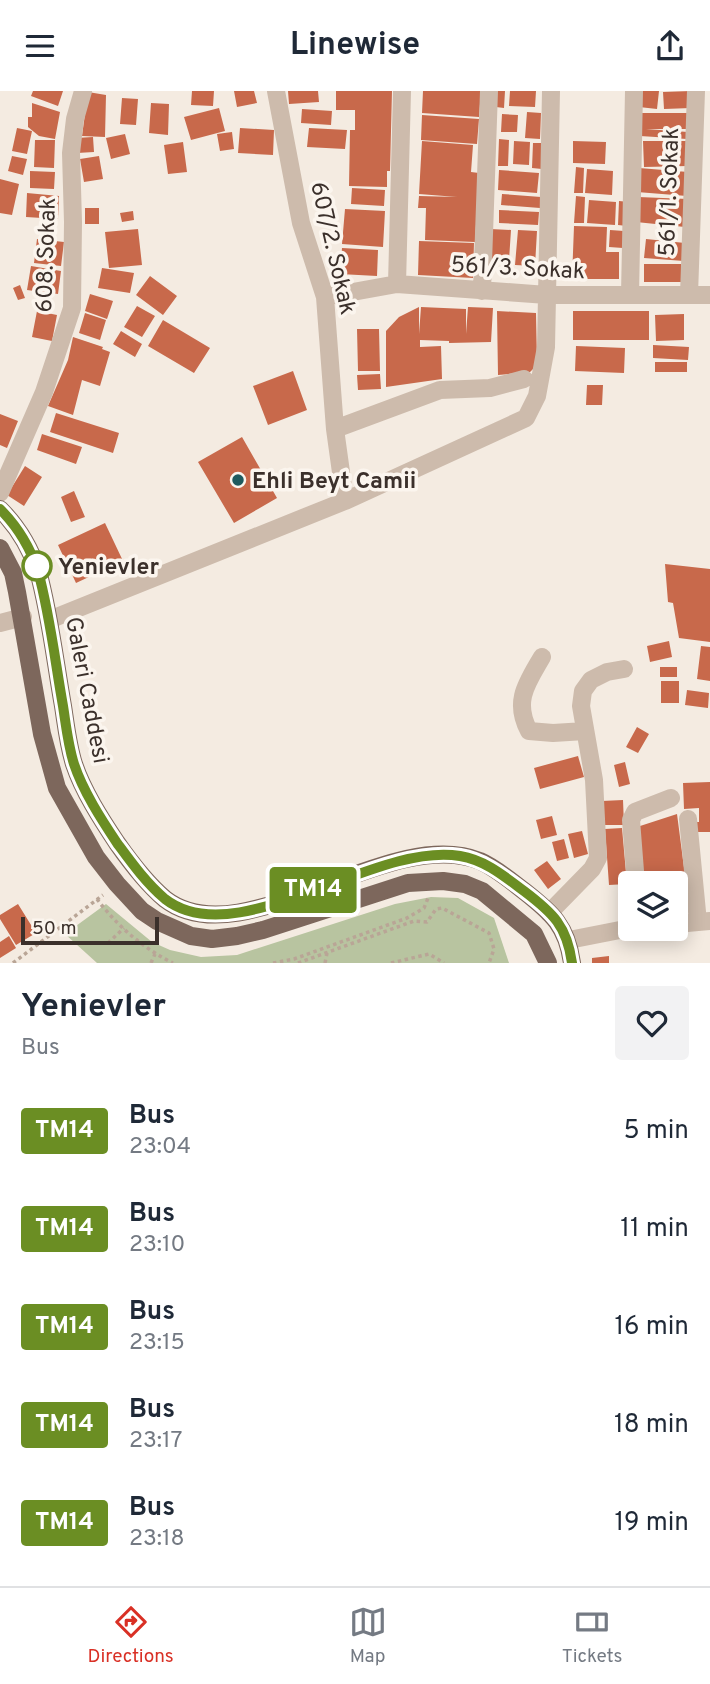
<!DOCTYPE html>
<html lang="en">
<head>
<meta charset="utf-8">
<style>
  :root { --surface:#fff; --page:#f2f2f3; --text:#1f2937; --muted:#747a83; --line:#e0e1e3; --accent:#d93025 }
  body { margin:0; font-family:Overpass,sans-serif; background:var(--page); color:var(--text); height:100vh; display:flex; flex-direction:column; font-size:26px; white-space:nowrap }
  * { box-sizing:border-box; margin:0 }
  p { font-size:23px; color:var(--muted) }
  .icon { flex:none; width:38px; height:38px; fill:none; stroke:currentColor; stroke-width:2; stroke-linecap:round; stroke-linejoin:round }
  .map { position:relative; height:872px; overflow:hidden }
  .panel { display:flex; flex-direction:column; background:var(--surface); flex:1 }
  .panel>* { flex:none }
  .badge { padding:0 14px; border-radius:5px; font-size:24px; line-height:46px }
  .controls { position:absolute; left:618px; top:780px; display:grid; gap:14px }
  .controls a { display:grid; place-items:center; width:70px; height:70px; border-radius:7px; background:var(--surface); box-shadow:0 4px 18px #0003; font-size:35px }
  .scale { position:absolute; left:21px; bottom:18px; width:138px; box-sizing:border-box; padding-left:7px; border:4px solid #3b302b; border-top:0; font-size:19px; line-height:24px; white-space:nowrap; color:#3b302b; -webkit-text-stroke:5px #fbf5ee; paint-order:stroke }
  .map>.badge { position:absolute; translate:-50% -50%; box-shadow:0 0 0 4px #fff }
  .round { display:grid; place-items:center; flex:none; width:74px; height:74px; border-radius:7px; background:var(--page) }
  .summary { display:flex; align-items:center; justify-content:space-between; height:119px; padding:0 21px }
  h1 { font-size:33px; font-weight:700; line-height:52px }
  ul { padding:0; list-style:none }
  li { display:flex; align-items:center; gap:21px; height:98px; padding:0 21px }
  li div { flex:1 }
  li b { display:block; font-size:26px }
  li em { font-style:normal }
  li .badge { min-width:77px; font-weight:700; text-align:center }
  header { display:flex; justify-content:space-between; align-items:center; height:91px; padding:0 21px; background:var(--surface); font-size:32px; font-weight:700 }
  .tab-bar { display:flex; justify-content:space-around; align-items:center; height:98px; border-top:2px solid var(--line); background:var(--surface); font-size:19px; color:var(--muted) }
  .tab-bar a { display:grid; justify-items:center; gap:4px }
  .tab-bar .selected { color:var(--accent) }
  .map>svg:first-child { display:block }
</style>
</head>
<body>
<header><svg class="icon" aria-label="menu" viewBox="0 0 24 24"><path d="M4 6h16M4 12h16M4 18h16"/></svg>Linewise<svg class="icon" aria-label="share" viewBox="0 0 24 24"><path d="M12 15V3M7 8l5-5 5 5M5 13v7h14v-7"/></svg></header>
<div class="map">
<svg width="710" height="872" viewBox="0 0 710 872">
  <rect width="100%" height="100%" fill="#f4ebe1"/>
  <path fill="#b8c4a0" d="M431,806l27,1 36,20 15,45h-412l-32,-29 41,-30 46,38 18,8 31,7 36,-2 158,-51z"/>
  <path fill="#c8694b" d="M33,0h30l-5,15 -27,-10z
    M192,0h22l-1,15 -22,-1z
    M234,0h20l3,12 -20,4z
    M288,0h30l1,11 -30,2z
    M336,0h56l-2,80h-3v16l-38,-1 1,-56h5v-20h-19z
    M423,0h58l-2,26 -57,-4z
    M497,0h8l-1,17 -8,-1z
    M510,0h26l-1,16 -26,-1z
    M640,0h19l-2,18 -18,-2z
    M691,0v17l-27,1 -1,-17z
    M88,1l18,3 -1,42 -23,-1z
    M122,7l16,1 -2,26 -16,-1z
    M32,12l28,9 -5,27 -16,-3 -11,-9v-10h4z
    M151,12l18,1 -1,31 -19,-2z
    M219,17l6,23 -34,9 -7,-23z
    M302,18l30,2 -1,14 -30,-2z
    M527,21l14,1 -1,26 -15,-1z
    M640,22h47v16h-41l42,3 -1,7 -47,-3z
    M502,23l16,1 -1,17h-16z
    M422,24l57,4 -2,25 -56,-4z
    M17,37l15,3 -5,23 -15,-3z
    M240,37l34,2 -1,25 -35,-2z
    M309,37l38,2 -2,19 -38,-2z
    M232,41l2,17 -14,2 -3,-17z
    M125,43l5,20 -19,5 -5,-21z
    M93,46l1,15 -17,1 -1,-15z
    M499,48l10,1 -1,26h-10z
    M35,49h20l-1,28 -20,-1z
    M422,50l51,4 -2,27 8,1 -4,69 -50,-2 1,-32h-8l1,-12 38,1 -38,-3z
    M514,50l16,1 -1,23 -16,-1z
    M573,50l33,1 -1,22 -32,-1z
    M643,50h45v25l-44,1z
    M183,51l4,30 -19,2 -4,-29z
    M533,52h10l-1,26 -10,-1z
    M12,65l15,3 -4,16 -15,-4z
    M99,65l4,23 -19,3 -4,-23z
    M576,76l8,1 -1,25h-9z
    M639,77l49,4 -1,24 -50,-4z
    M587,78l26,2 -1,24 -27,-2z
    M499,79l40,3 -2,20 -39,-3z
    M30,80l25,1 -1,17 -24,-1z
    M0,88l19,5 -7,31 -12,-2z
    M352,97l33,2 -1,16 -33,-2z
    M27,102l32,3 -1,23 -32,-2z
    M502,103l39,3 -1,11 -39,-3z
    M576,105l9,1 -1,26h-10z
    M638,106l50,2 -3,28 -49,-5z
    M589,109l27,2 -1,23 -28,-2z
    M619,110l10,1 -2,24 -9,-1z
    M85,117h14v16h-14z
    M345,118l40,2 -2,36 -41,-3z
    M499,119l40,2 -1,13 -39,-2z
    M133,120l1,9 -12,2 -2,-9z
    M574,135l33,1 -1,25h13v27h-47z
    M138,138l4,36 -33,3 -4,-36z
    M490,138l21,1 -2,30 -21,-1z
    M518,139l19,1 -2,35 -20,-1z
    M610,139l14,1 -1,17 -14,-1z
    M37,148l27,3 -3,24 -27,-3z
    M646,148l39,4 -1,18 -40,-3z
    M419,150l55,2 -1,35 -55,-3z
    M342,157l36,2 -1,26 -37,-2z
    M644,173h37v18h-37z
    M31,175l30,5 -3,23 -31,-4z
    M102,177l32,5 -4,20 -32,-5z
    M150,185l27,20 -14,19 -27,-20z
    M20,194l5,13 -7,2 -5,-12z
    M90,203l23,7 -6,18 -22,-8z
    M137,215l18,10 -13,21 -18,-10z
    M419,216v27l2,-27 45,2v25l2,-27 25,1 -2,34 -42,1v-2l-29,-1v7l21,-1 1,33 -56,8v-56l13,-14z
    M37,220l20,4 -5,26 -20,-4z
    M497,220l39,2 1,52 -7,7 -32,3z
    M573,220h76v29h-76z
    M85,222l21,7 -6,20 -21,-7z
    M684,223v26l-28,1 -1,-26z
    M163,229l47,28 -16,25 -46,-27z
    M357,238h22l1,42h-22z
    M121,240l21,13 -7,13 -22,-13z
    M73,246l30,10 -1,2 8,3 -10,34 -18,-6 -9,35 -25,-9 20,-46z
    M653,254l36,2 -1,13 -35,-2z
    M576,255l49,2 -1,25 -49,-2z
    M655,271h32v10h-32z
    M293,280l14,39 -39,15 -15,-39z
    M380,283l1,15 -23,1 -1,-15z
    M587,294h16l-1,20h-16z
    M56,322l63,20 -6,20 -63,-21z
    M0,323l18,7 -11,27 -7,-3z
    M42,343l40,13 -6,17 -39,-14z
    M242,346l35,61 -43,25 -36,-61z
    M25,375l17,11 -18,29 -17,-11z
    M74,400l11,26 -14,5 -10,-25z
    M105,432l18,38 -47,22 -18,-38z
    M665,473l45,5v73l-31,-4 -6,-35 -5,-1z
    M669,550l3,16 -22,5 -3,-16z
    M701,555l9,1v34l-13,-2z
    M660,576h17v10h-17z
    M661,590h18v22h-18z
    M687,599l22,3 -1,15 -23,-3z
    M637,636l12,7 -11,19 -12,-6z
    M578,665l6,21 -44,12 -6,-21z
    M625,671l5,22 -11,3 -5,-22z
    M710,691v50h-14l-1,-10h4v-14l-15,1 -1,-26z
    M623,709l1,25h-20l-2,-24z
    M677,723l9,69 -43,1 -6,-57z
    M552,725l5,19 -16,4 -5,-19z
    M622,737l5,56 -18,1 -4,-56z
    M582,740l6,23 -14,4 -6,-24z
    M564,748l5,19 -12,3 -5,-19z
    M547,770l14,18 -13,10 -14,-19z
    M18,813l18,29 -20,12 -16,-26v-4z
    M9,845l7,12 -16,10v-16z
    M609,865v7h-17v-5z"/>
  <g fill="none" stroke-linecap="round" stroke-linejoin="round">
    <path stroke="#b9a596" stroke-width="3.5" stroke-dasharray="3.5 3.5" stroke-linecap="butt" d="M97,808c19,26 47,50 76,64
      M108,852l16,-15
      M13,872l90,-68
      M151,872l4,-9
      M273,872l21,-4 113,-41 17,-10 4,-10
      M298,872l116,-42 13,1 9,-13 6,-1 47,25 5,16 -5,14
      M325,872l2,-10
      M391,872l38,-9 15,9"/>
    <path stroke="#cdbbac" stroke-width="18" d="M276,0l25,132 24,74 10,132 10,72
      M397,193l5,-193
      M482,200l7,-200
      M630,204l4,-204
      M689,204l7,-204
      M325,206l72,-13 150,11h163
      M335,338l105,-39 50,-2 34,-9
      M0,402l44,-101 28,-84 1,-86 -2,-69 4,-34 8,-28
      M49,529l296,-119 181,-83 11,-22 9,-49 5,-256
      M0,532l23,-6
      M542,566c-15,26 -29,44 -13,74l24,2 32,-2
      M688,728l10,103
      M636,793l-5,-64 4,-8 36,-14
      M549,822l43,-44 6,-11 -4,-78 -13,-74 2,-15 8,-11 16,-8 17,-3
      M676,833l34,-3
      M569,849l61,-12"/>
    <path stroke="#7d675c" stroke-width="18" d="M0,418c18,18 30,38 38,62 12,44 17,90 25,135 3,19 5,39 11,58 9,27 27,55 43,79 14,20 29,40 48,56 78,60 222,-75 315,-38 16,7 31,20 44,30 28,22 43,35 48,72
      M0,457l13,25 4,19 25,142 15,54 39,69 21,27 25,27 15,10 34,15 21,3 25,-3 26,-6 145,-47 35,-2 22,3 17,7 52,43 14,29"/>
  </g>
  <g fill="none" stroke-linecap="round" stroke-linejoin="round">
    <g stroke="#fff" stroke-width="16">
      <path id="line" d="M0,418c18,18 30,38 38,62 12,44 17,90 25,135 3,19 5,39 11,58 9,27 27,55 43,79 14,19 29,40 48,56 72,56 209,-58 295,-43 25,4 44,20 64,35 29,22 43,35 48,72"/>
    </g>
    <use href="#line" stroke="#6b8e23" stroke-width="10"/>
  </g>
  <circle fill="#1f5a5e" stroke="#fbf5ee" stroke-width="2.5" cx="238" cy="389" r="7"/>
  <circle fill="#fff" stroke="#6b8e23" stroke-width="3.5" cx="37" cy="475" r="14"/>
  <g text-anchor="middle" stroke-width="7" stroke-linejoin="round" paint-order="stroke">
    <g font-size="23" fill="#3b302b" stroke="#fbf5ee">
      <text transform="translate(668 101) rotate(-88)" y="8">561/1. Sokak</text>
      <text transform="translate(334 157) rotate(77)" y="8">607/2. Sokak</text>
      <text transform="translate(45 164) rotate(-88)" y="8">608. Sokak</text>
      <text transform="translate(518 176) rotate(3)" y="8">561/3. Sokak</text>
      <text transform="translate(88 599) rotate(79)" y="8">Galeri Caddesi</text>
    </g>
    <g font-size="23" font-weight="bold" fill="#3b302b" stroke="#fbf5ee" text-anchor="start">
      <text x="252" y="397">Ehli Beyt Camii</text>
    </g>
    <g font-size="23" font-weight="bold" fill="#3b302b" stroke="#fbf5ee" text-anchor="start">
      <text x="58" y="483">Yenievler</text>
    </g>
  </g>
</svg>
<div class="controls">
<a><svg class="icon" aria-label="layers" viewBox="0 0 24 24"><path d="M12 4l9 5-9 5-9-5zM3 14l9 5 9-5"/></svg></a>
</div>
<div class="scale">50 m</div>
<b class="badge" style="left:313px;top:799px;background:#6b8e23;color:#fff">TM14</b>
</div>
<section class="panel">
<div class="summary"><div><h1>Yenievler</h1><p>Bus</p></div><a class="round"><svg class="icon" aria-label="heart" viewBox="0 0 24 24"><path d="M12 20l-8-8c-3-5 5-10 8-4 3-6 11-1 8 4z"/></svg></a></div>
<ul>
<li><span class="badge" style="background:#6b8e23;color:#fff">TM14</span><div><b>Bus</b><p>23:04</p></div><em>5 min</em></li>
<li><span class="badge" style="background:#6b8e23;color:#fff">TM14</span><div><b>Bus</b><p>23:10</p></div><em>11 min</em></li>
<li><span class="badge" style="background:#6b8e23;color:#fff">TM14</span><div><b>Bus</b><p>23:15</p></div><em>16 min</em></li>
<li><span class="badge" style="background:#6b8e23;color:#fff">TM14</span><div><b>Bus</b><p>23:17</p></div><em>18 min</em></li>
<li><span class="badge" style="background:#6b8e23;color:#fff">TM14</span><div><b>Bus</b><p>23:18</p></div><em>19 min</em></li>
</ul>
</section>
<nav class="tab-bar">
<a class="selected"><svg class="icon" aria-label="directions" viewBox="0 0 24 24"><path d="M12 3l9 9-9 9-9-9zM9 14v-3h6M13 9l2 2-2 2"/></svg>Directions</a>
<a><svg class="icon" aria-label="map" viewBox="0 0 24 24"><path d="M3 6l6-2 6 2 6-2v14l-6 2-6-2-6 2zM9 4v14M15 6v14"/></svg>Map</a>
<a><svg class="icon" aria-label="tickets" viewBox="0 0 24 24"><path d="M3 7h18v10H3zM15 7v10"/></svg>Tickets</a>
</nav>
</body>
</html>
